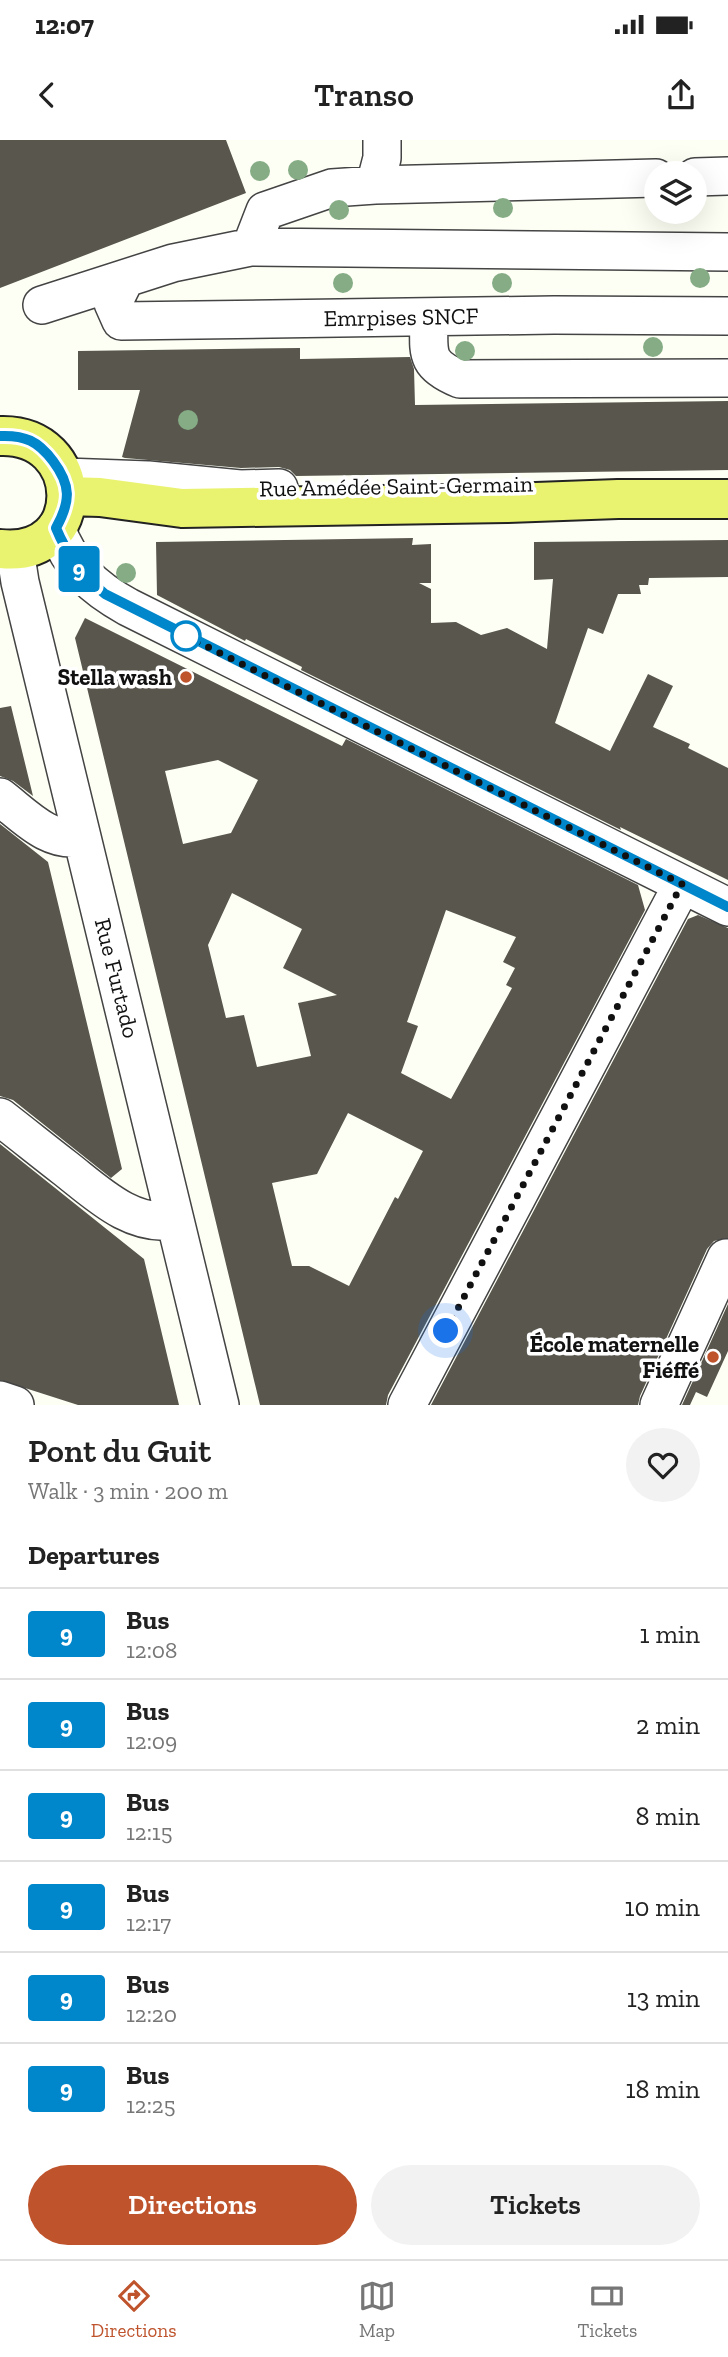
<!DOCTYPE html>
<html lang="en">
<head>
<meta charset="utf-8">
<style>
  :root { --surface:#fff; --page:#f2f2f2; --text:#222; --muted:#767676; --line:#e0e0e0; --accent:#be532c }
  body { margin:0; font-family:"Zilla Slab",serif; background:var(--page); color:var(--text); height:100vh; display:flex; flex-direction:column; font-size:26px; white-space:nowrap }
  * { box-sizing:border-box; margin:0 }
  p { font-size:23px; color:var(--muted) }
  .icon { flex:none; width:38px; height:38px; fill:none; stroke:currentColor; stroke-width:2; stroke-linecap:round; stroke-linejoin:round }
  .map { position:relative; height:1265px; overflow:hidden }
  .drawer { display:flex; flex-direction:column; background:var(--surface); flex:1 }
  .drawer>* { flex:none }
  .badge { padding:0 14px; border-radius:5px; font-size:24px; line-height:46px }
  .buttons { position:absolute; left:644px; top:21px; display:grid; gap:14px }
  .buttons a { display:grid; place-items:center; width:63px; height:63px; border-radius:50%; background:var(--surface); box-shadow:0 7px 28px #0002; font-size:35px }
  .you { position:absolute; width:35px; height:35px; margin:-18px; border:5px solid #fff; border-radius:50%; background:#1a73e8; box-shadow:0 0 0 10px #1a73e833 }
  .map>.badge { position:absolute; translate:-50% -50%; box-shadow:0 0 0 4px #fff }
  h2 { padding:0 28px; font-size:26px; line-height:63px }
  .round { display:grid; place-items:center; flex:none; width:74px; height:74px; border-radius:37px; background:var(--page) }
  .headline { display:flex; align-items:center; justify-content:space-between; height:119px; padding:0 28px }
  h1 { font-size:33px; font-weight:600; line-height:52px }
  .button { display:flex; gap:14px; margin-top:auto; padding:14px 28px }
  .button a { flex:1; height:80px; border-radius:42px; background:var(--accent); color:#fff; font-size:28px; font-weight:600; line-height:80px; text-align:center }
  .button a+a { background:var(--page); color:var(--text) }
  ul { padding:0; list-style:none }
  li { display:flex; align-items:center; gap:21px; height:91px; padding:0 28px; border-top:2px solid var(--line) }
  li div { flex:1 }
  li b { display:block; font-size:26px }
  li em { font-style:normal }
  li .badge { min-width:77px; font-weight:700; text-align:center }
  .status { display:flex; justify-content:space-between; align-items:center; height:49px; padding:0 35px; background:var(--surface); direction:ltr }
  .status svg { height:19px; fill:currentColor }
  header { display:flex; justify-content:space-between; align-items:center; height:91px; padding:0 28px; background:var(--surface); font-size:32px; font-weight:600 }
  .tabs { display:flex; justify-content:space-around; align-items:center; height:98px; border-top:2px solid var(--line); background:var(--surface); font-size:19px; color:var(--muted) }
  .tabs a { display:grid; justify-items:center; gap:4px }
  .tabs .active { color:var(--accent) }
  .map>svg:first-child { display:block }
</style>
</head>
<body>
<div class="status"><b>12:07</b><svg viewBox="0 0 49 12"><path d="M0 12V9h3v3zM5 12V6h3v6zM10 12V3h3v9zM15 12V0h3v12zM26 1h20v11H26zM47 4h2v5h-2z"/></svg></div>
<header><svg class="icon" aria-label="back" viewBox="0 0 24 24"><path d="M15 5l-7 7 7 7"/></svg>Transo<svg class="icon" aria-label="share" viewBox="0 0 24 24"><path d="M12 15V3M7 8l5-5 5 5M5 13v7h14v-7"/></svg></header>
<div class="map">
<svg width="728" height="1265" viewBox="0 0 728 1265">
  <rect width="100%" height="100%" fill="#fdfff5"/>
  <path fill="#59564d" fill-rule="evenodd" d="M0,0h226l20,53 -246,95z
    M300,208v11l110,-2 4,12 1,36 313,-4v69l-432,6 -6,-6 -11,-3 -38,1 -116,-10 -3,-1 18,-67h-62v-39z
    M413,398l-1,7 19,-1v39h-12l12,6v34l25,-1 25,13 26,-7 40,21 6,-70 -19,1v-38l194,-2v37l-79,1 -1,7h-9l2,9h-23l-15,40 -15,-6 -33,95 55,28 38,-77 25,12 -20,41 37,17 -2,4 40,20v112l-108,-53 1,3 -320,-160 1,-3 -56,-28 -1,2 -88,-46 -1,-53z
    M85,478l257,128 4,-7 292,146 7,25 -257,485 -2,10h-126l-185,-767zM218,620l40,20 -27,53 -48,11 -18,-73zM232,753l70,36 -19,39 54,27 -39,8 13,53 -54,11 -13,-52 -18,3 -18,-73zM446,770l70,27 -13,25 12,6 -9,17 6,3 -61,111 -50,-26 17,-47 -11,-4zM348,973l75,38 -25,48 -3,-2 -46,89 -40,-20h-17l-20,-83 45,-9z
    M11,566l22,90 -20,-15 -13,-5v-68z
    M0,684l48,38 74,307 -11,9 -98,-78 -13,-4z
    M698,775l30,13v310l-14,3 -7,8 -67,147 -2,9h-207l257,-486z
    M0,1004l144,115 35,146h-101l-78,-25z
    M728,1164v47l-21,46 -11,-5 -6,13h-8z"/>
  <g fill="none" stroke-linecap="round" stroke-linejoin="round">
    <g stroke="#444" stroke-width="40">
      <path id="minor" d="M695,37l33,-1
        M375,45l7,-27v-18
        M251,107l477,5
        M125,139l-12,24 8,18 433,-6 174,1
        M42,165l131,-42 78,-16 14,-36 67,-23 43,-3 281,-7
        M429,177c0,35 -6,47 31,62l268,-1
        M65,337l83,3 92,9 39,-1
        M56,388c15,39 36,59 72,79l600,300
        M15,410l5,32 200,823
        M0,657c25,19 49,47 82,40
        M0,977c22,17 43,34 65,51 32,25 67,60 110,52
        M0,1260l15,5
        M407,1265l275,-520
        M659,1265l67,-147"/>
    </g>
    <g stroke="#222" stroke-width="42">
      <path id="major" d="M0,296c87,-3 90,123 0,113
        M68,356l32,1 82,11 325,-5 111,-4h110"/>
    </g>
    <use href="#minor" stroke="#fff" stroke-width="37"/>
    <use href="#major" stroke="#eaf370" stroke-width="38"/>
  </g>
  <g fill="#85ac85">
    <circle cx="298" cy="30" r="10"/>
    <circle cx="260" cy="31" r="10"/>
    <circle cx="503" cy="68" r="10"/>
    <circle cx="339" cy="70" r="10"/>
    <circle cx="700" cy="138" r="10"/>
    <circle cx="343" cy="143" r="10"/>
    <circle cx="502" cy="143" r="10"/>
    <circle cx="653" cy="207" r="10"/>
    <circle cx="465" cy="211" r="10"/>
    <circle cx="188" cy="280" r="10"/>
    <circle cx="126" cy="433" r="10"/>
  </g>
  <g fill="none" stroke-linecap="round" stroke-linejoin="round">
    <g stroke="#fff" stroke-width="16">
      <path id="line" d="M0,296c25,-1 38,5 53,25 18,24 18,40 3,67 11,27 27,48 49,66l623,313"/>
    </g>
    <use href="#line" stroke="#0086cb" stroke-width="10"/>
    <path stroke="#111" stroke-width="7" stroke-dasharray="0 12.6" d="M186,496l496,248 -236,447"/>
  </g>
  <circle fill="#fff" stroke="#0086cb" stroke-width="3.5" cx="186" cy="496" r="14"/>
  <g fill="#be532c" stroke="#fff" stroke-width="2.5">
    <circle cx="186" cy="537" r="7"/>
    <circle cx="713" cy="1217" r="7"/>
  </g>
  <g text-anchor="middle" stroke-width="7" stroke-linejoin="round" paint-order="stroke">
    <g font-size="23" fill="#111" stroke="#fff">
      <text transform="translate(401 177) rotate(-1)" y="8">Emrpises SNCF</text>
      <text transform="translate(396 346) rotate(-1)" y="8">Rue Amédée Saint-Germain</text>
      <text transform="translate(117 838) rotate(76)" y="8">Rue Furtado</text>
    </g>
    <g font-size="23" font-weight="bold" fill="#111" stroke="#fff" text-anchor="end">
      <text x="172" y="545">Stella wash</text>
      <text x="699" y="1212">École maternelle<tspan x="699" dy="26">Fiéffé</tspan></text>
    </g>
  </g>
</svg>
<div class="buttons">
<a><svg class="icon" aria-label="layers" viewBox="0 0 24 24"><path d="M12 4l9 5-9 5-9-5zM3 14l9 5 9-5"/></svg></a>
</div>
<div class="you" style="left:446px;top:1191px"></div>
<b class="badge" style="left:79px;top:429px;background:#0086cb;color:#fff">9</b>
</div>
<section class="drawer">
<div class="headline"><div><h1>Pont du Guit</h1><p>Walk · 3 min · 200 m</p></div><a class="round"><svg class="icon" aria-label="heart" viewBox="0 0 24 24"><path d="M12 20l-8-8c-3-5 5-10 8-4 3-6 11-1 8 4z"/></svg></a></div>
<h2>Departures</h2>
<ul>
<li><span class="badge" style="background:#0086cb;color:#fff">9</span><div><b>Bus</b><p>12:08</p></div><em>1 min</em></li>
<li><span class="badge" style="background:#0086cb;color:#fff">9</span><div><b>Bus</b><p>12:09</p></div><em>2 min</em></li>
<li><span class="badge" style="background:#0086cb;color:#fff">9</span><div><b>Bus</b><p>12:15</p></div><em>8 min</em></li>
<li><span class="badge" style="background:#0086cb;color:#fff">9</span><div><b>Bus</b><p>12:17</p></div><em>10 min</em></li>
<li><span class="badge" style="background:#0086cb;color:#fff">9</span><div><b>Bus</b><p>12:20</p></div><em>13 min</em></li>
<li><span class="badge" style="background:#0086cb;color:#fff">9</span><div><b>Bus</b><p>12:25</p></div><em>18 min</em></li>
</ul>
<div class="button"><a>Directions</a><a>Tickets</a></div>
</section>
<nav class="tabs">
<a class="active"><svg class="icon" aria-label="directions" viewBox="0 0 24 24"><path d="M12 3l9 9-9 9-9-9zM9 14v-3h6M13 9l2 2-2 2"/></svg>Directions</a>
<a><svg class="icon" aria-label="map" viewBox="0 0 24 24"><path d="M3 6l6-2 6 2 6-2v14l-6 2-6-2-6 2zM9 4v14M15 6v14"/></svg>Map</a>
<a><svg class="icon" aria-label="tickets" viewBox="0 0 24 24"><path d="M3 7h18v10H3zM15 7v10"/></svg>Tickets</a>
</nav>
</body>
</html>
